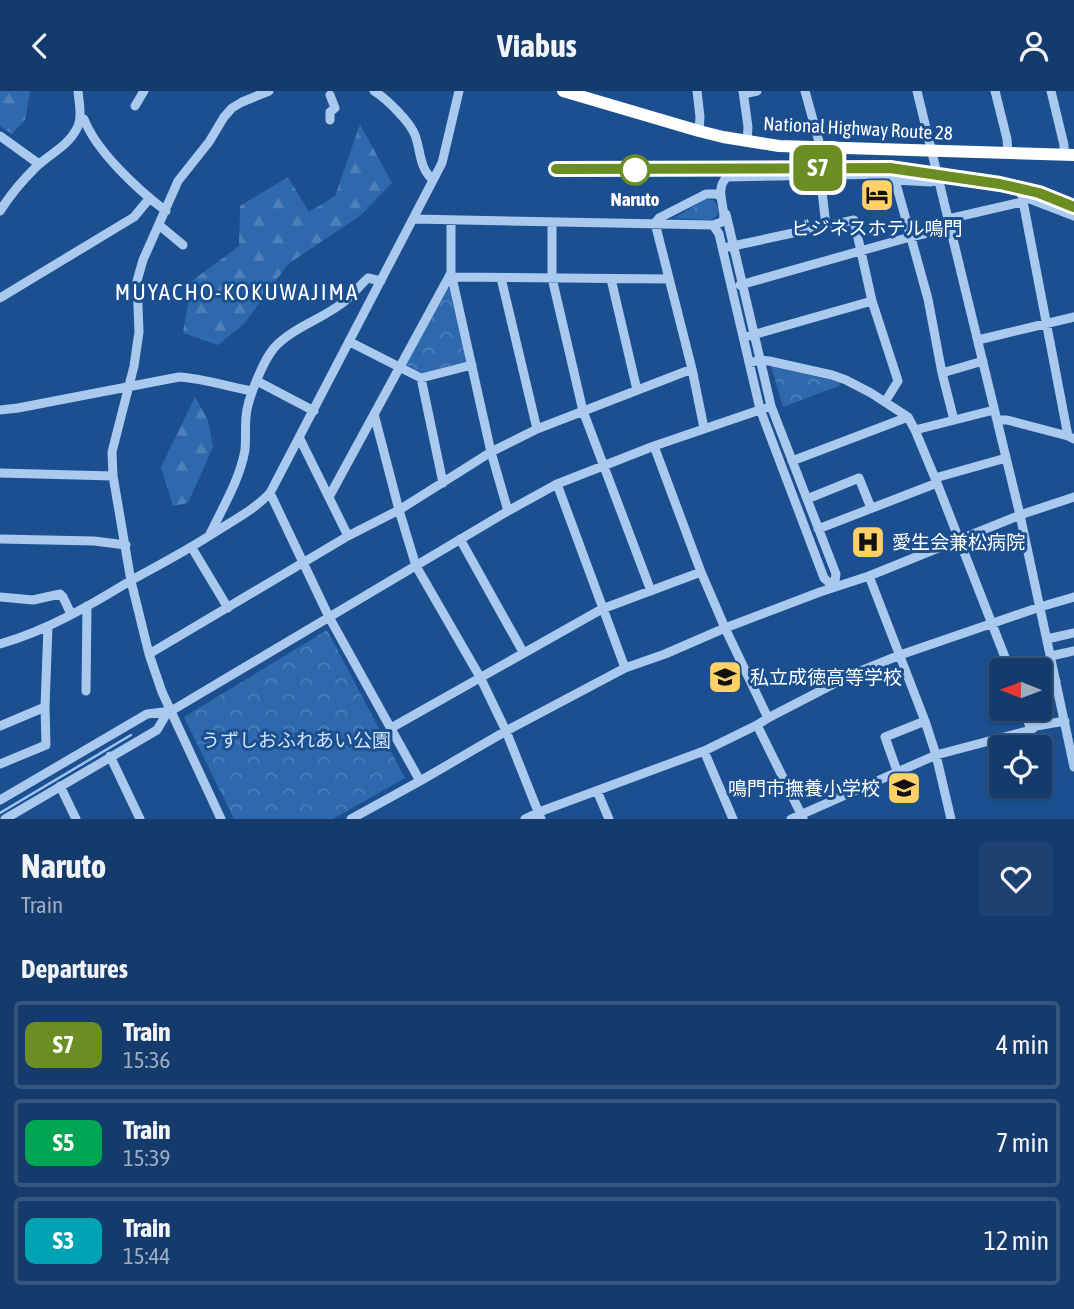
<!DOCTYPE html>
<html lang="en">
<head>
<meta charset="utf-8">
<style>
  :root { --surface:#143b6b; --page:#1d4271; --text:#f1f3f6; --muted:#9dadc1; --line:#33557e }
  body { margin:0; font-family:"Asap Condensed","Noto Sans JP",sans-serif; background:var(--page); color:var(--text); height:100vh; display:flex; flex-direction:column; font-size:26px; white-space:nowrap }
  * { box-sizing:border-box; margin:0 }
  p { font-size:23px; color:var(--muted) }
  .icon { flex:none; width:38px; height:38px; fill:none; stroke:currentColor; stroke-width:2; stroke-linecap:round; stroke-linejoin:round }
  .map { position:relative; height:728px; overflow:hidden }
  .sheet { display:flex; flex-direction:column; background:var(--surface); flex:1 }
  .sheet>* { flex:none }
  .badge { padding:0 14px; border-radius:10px; font-size:24px; line-height:46px }
  .needle { width:46px; rotate:271deg }
  .fabs { position:absolute; left:989px; top:567px; display:grid; gap:14px }
  .fabs a { display:grid; place-items:center; width:63px; height:63px; border-radius:7px; background:var(--surface); box-shadow:0 2px 5px #0004,0 0 0 2px var(--line); font-size:35px }
  .map>.badge { position:absolute; translate:-50% -50%; box-shadow:0 0 0 4px #fff }
  h2 { padding:0 21px; font-size:26px; line-height:63px }
  .round { display:grid; place-items:center; flex:none; width:74px; height:74px; border-radius:7px; background:var(--page) }
  .headline { display:flex; align-items:center; justify-content:space-between; height:119px; padding:0 21px }
  h1 { font-size:33px; font-weight:700; line-height:52px }
  ul { padding:0; list-style:none }
  li { display:flex; align-items:center; gap:21px; height:88px; margin:0 14px 10px; padding:0 7px; border:4px solid var(--line); border-radius:7px }
  li div { flex:1 }
  li b { display:block; font-size:26px }
  li em { font-style:normal }
  li .badge { min-width:77px; font-weight:700; text-align:center }
  header { display:flex; justify-content:space-between; align-items:center; height:91px; padding:0 21px; background:var(--surface); font-size:32px; font-weight:700 }
  .map>svg:first-child { display:block }
</style>
</head>
<body>
<header><svg class="icon" aria-label="back" viewBox="0 0 24 24"><path d="M15 5l-7 7 7 7"/></svg>Viabus<svg class="icon" aria-label="person" viewBox="0 0 24 24"><circle cx="12" cy="8" r="4"/><path d="M4 21q1-7 8-7t8 7"/></svg></header>
<div class="map">
<svg width="1074" height="728" viewBox="0 0 1074 728">
  <defs>
    <pattern id="forest-firs" width="22" height="20" patternUnits="userSpaceOnUse" patternTransform="scale(1.75)"><rect width="22" height="20" fill="#2e69ad"/><path d="M5 1l3.5 6h-7zM16 11l3.5 6h-7z" fill="#4d80b9"/></pattern>
    <pattern id="park-crowns" width="20" height="18" patternUnits="userSpaceOnUse" patternTransform="scale(1.75)"><rect width="20" height="18" fill="#2e69ad"/><path d="M2 6a3 3 0 1 1 6 0M12 15a3 3 0 1 1 6 0" fill="none" stroke="#4d80b9"/></pattern>
  </defs>
  <rect width="100%" height="100%" fill="#1b4f8f"/>
  <path fill="url(#forest-firs)" d="M0,0h30l-5,29 -13,14 -12,-8z
    M360,33l32,59 -32,33 -72,48 -44,60 -26,21 -35,-12 9,-52 47,-35 1,-40 48,-29 21,35 26,-16z
    M195,306l13,23 5,27 -25,56 -15,3 -12,-39z"/>
  <path fill="url(#park-crowns)" d="M706,108l7,1c7,8 8,16 -3,20l-36,-2z
    M446,196l6,2 14,73 -44,11 -17,-9z
    M771,275l69,16 -1,4 -56,21z
    M327,539l78,148 -72,41h-99l-50,-102z"/>
  <g fill="none" stroke-linecap="round" stroke-linejoin="round">
    <path stroke="#9cc4f0" stroke-width="2.5" d="M0,722l131,-78"/>
    <path stroke="#a9c9ee" stroke-width="9" d="M374,0c13,8 36,31 41,44 6,16 4,33 18,45
      M697,0l3,26 -1,14
      M743,0l5,36 -1,14
      M805,0l16,58
      M995,0l12,48 1,14
      M1051,0l13,54v10
      M744,3l13,-3
      M135,15l9,-15
      M80,27l4,1c12,32 54,71 82,92
      M330,29v-8l5,-4 -5,-13
      M0,45l39,28
      M820,83l6,52
      M895,89l33,119 14,74 41,-12
      M0,120c10,-16 22,-30 35,-43 14,-14 32,-21 41,-38 7,-11 3,-27 2,-39
      M726,123l45,192 65,168 -2,13
      M414,128l299,6 9,-3 2,-4c0,-14 -9,-30 3,-41l166,-3 2,6 36,2 8,-2
      M948,128l74,-17
      M451,129v53l40,179 17,59
      M552,132v55l31,133 68,180
      M655,132l37,146 12,59
      M655,132l4,-5 47,-24h10l5,3
      M159,134l24,20
      M713,134l6,9 41,175 64,169 10,9
      M728,156l126,-27 18,81 26,80 -13,21
      M452,186l217,2
      M501,187l36,151
      M611,188l26,111
      M740,194l170,-48 40,-9
      M0,207l134,-81 15,-18
      M749,245l123,-35
      M978,249l96,-23
      M350,251l71,36 51,-13
      M749,272l11,-3 9,1 63,14 14,5 25,13 37,24 7,13 22,53 73,187
      M942,282l12,47
      M421,287l22,105
      M257,290l57,30
      M0,319l18,-2 161,-31c23,1 49,10 73,14
      M374,323l25,96 17,56 64,111 26,54 35,88
      M997,329h10l61,16 6,3
      M915,339l79,-20
      M1068,345l-46,-240 52,20
      M300,348l48,97
      M654,355l47,126 24,56 43,90
      M792,370l116,-44
      M0,382l113,3
      M935,387l71,-20
      M557,393l68,184
      M270,402l59,124 91,164
      M329,406l122,-224
      M1074,406l-54,18 54,252
      M807,408l52,-21 12,30
      M818,438l119,-46
      M210,443c13,-27 30,-55 35,-84 1,-11 0,-22 1,-33 1,-17 17,-56 28,-69 18,-20 46,-28 67,-44 10,-7 18,-18 27,-26l13,3
      M0,448l94,2 32,4
      M460,448l63,113
      M192,457l36,60
      M869,485l56,145 11,34 15,64
      M0,506l33,3 27,-6 3,3 8,17
      M1047,548l27,-6
      M0,553c46,-13 89,-38 130,-63 27,-15 54,-29 79,-45 21,-14 44,-25 61,-43l172,-330 17,-72
      M149,563l199,-118 51,-26 92,-58 46,-23 155,-60
      M1051,565l23,-5
      M1040,594l16,-4
      M86,600l1,-85
      M1024,618l7,21
      M757,634l46,93
      M0,635l45,-19 3,-81
      M391,637l211,-119 99,-37
      M704,660l29,68
      M110,665l30,63
      M0,673l46,-19 -1,-38
      M897,680l-12,-34 40,-16
      M60,695l16,33
      M597,700l12,28
      M0,709l147,-86 24,-3 337,-200 49,-27 97,-38 117,-40
      M5,728l152,-89 10,-17
      M221,728l-59,-127 -13,-38 -18,-73 -18,-105 -1,-24 22,-86 5,-34 -2,-51 6,-21 35,-79 31,-39 15,-25 8,-9 10,-6 27,-11
      M351,728l69,-38 86,-50 119,-63 40,-14 60,-26 95,-36 49,-16 151,-61 -103,-424
      M525,728l14,-7 165,-61 53,-26 11,-7 85,-44 47,-19 140,-48 34,-10
      M791,728l145,-64 95,-25 5,-4 29,-5"/>
    <path stroke="#fff" stroke-width="12" d="M563,0l136,40 24,6 56,9 295,9"/>
    <path stroke="#fff" stroke-width="2.5" stroke-dasharray="12 5" stroke-linecap="butt" d="M556,78l334,-1 110,16 39,9 35,14"/>
  </g>
  <g fill="none" stroke-linecap="round" stroke-linejoin="round">
    <g stroke="#fff" stroke-width="16">
      <path id="line" d="M556,78l334,-1 110,16 39,9 35,14"/>
    </g>
    <use href="#line" stroke="#6b8e23" stroke-width="10"/>
  </g>
  <defs>
    <g id="hotel-square" transform="scale(1.75)"><rect x="-9" y="-9" width="18" height="18" rx="4" fill="#ffd166" stroke="#1b4f8f"/><path d="M-6-4.5h1.5V1H6V5H4.5V3h-9V5H-6ZM-4 0a1.8 1.8 0 1 1 3.6 0ZM.5 0V-2.5h3Q6-2.5 6 0Z" fill="#111"/></g>
    <g id="hospital-square" transform="scale(1.75)"><rect x="-9" y="-9" width="18" height="18" rx="4" fill="#ffd166" stroke="#1b4f8f"/><path d="M-5-5h3v3.5h4V-5h3V5h-3V1.5h-4V5h-3Z" fill="#111"/></g>
    <g id="school-square" transform="scale(1.75)"><rect x="-9" y="-9" width="18" height="18" rx="4" fill="#ffd166" stroke="#1b4f8f"/><path d="M0-5L7-2L0 1L-7-2ZM-4 1L0 2.5L4 1V4Q0 6-4 4Z" fill="#111"/></g>
  </defs>
  <g fill-rule="evenodd">
    <use href="#hotel-square" x="877" y="104"/>
    <use href="#hospital-square" x="868" y="451"/>
    <use href="#school-square" x="725" y="586"/>
    <use href="#school-square" x="904" y="697"/>
  </g>
  <circle fill="#fff" stroke="#6b8e23" stroke-width="3.5" cx="635" cy="79" r="14"/>
  <g text-anchor="middle" stroke-width="6" stroke-linejoin="round" paint-order="stroke">
    <g font-size="19" fill="#fff" stroke="#1b4f8f">
      <text transform="translate(858 37) rotate(3)" y="7">National Highway Route 28</text>
    </g>
    <g font-size="19" font-weight="bold" fill="#fff" stroke="#1b4f8f">
      <text x="635" y="115">Naruto</text>
    </g>
    <g font-size="19" fill="#fff" stroke="#1b4f8f" text-anchor="start">
      <text x="877" y="144" text-anchor="middle">ビジネスホテル鳴門</text>
      <text x="892" y="458">愛生会兼松病院</text>
      <text x="750" y="593">私立成徳高等学校</text>
      <text x="880" y="704" text-anchor="end">鳴門市撫養小学校</text>
    </g>
    <g font-size="19" fill="#cfe3fa" stroke="#1b4f8f">
      <text x="296" y="656">うずしおふれあい公園</text>
    </g>
    <g font-size="23" letter-spacing="2" fill="#fff" stroke="#1b4f8f">
      <text x="237" y="209">MUYACHO-KOKUWAJIMA</text>
    </g>
  </g>
</svg>
<div class="fabs">
<a><svg class="needle" viewBox="-14 -14 28 28"><path d="M0-13l5 13h-10z" fill="#e53935"/><path d="M0 13l5-13h-10z" fill="#9dadc1"/></svg></a>
<a><svg class="icon" aria-label="locate" viewBox="0 0 24 24"><circle cx="12" cy="12" r="6"/><path d="M12 2v4M12 18v4M2 12h4M18 12h4"/></svg></a>
</div>
<b class="badge" style="left:818px;top:77px;background:#6b8e23;color:#fff">S7</b>
</div>
<section class="sheet">
<div class="headline"><div><h1>Naruto</h1><p>Train</p></div><a class="round"><svg class="icon" aria-label="heart" viewBox="0 0 24 24"><path d="M12 20l-8-8c-3-5 5-10 8-4 3-6 11-1 8 4z"/></svg></a></div>
<h2>Departures</h2>
<ul>
<li><span class="badge" style="background:#6b8e23;color:#fff">S7</span><div><b>Train</b><p>15:36</p></div><em>4 min</em></li>
<li><span class="badge" style="background:#00a651;color:#fff">S5</span><div><b>Train</b><p>15:39</p></div><em>7 min</em></li>
<li><span class="badge" style="background:#00a3b4;color:#fff">S3</span><div><b>Train</b><p>15:44</p></div><em>12 min</em></li>
</ul>
</section>
</body>
</html>
